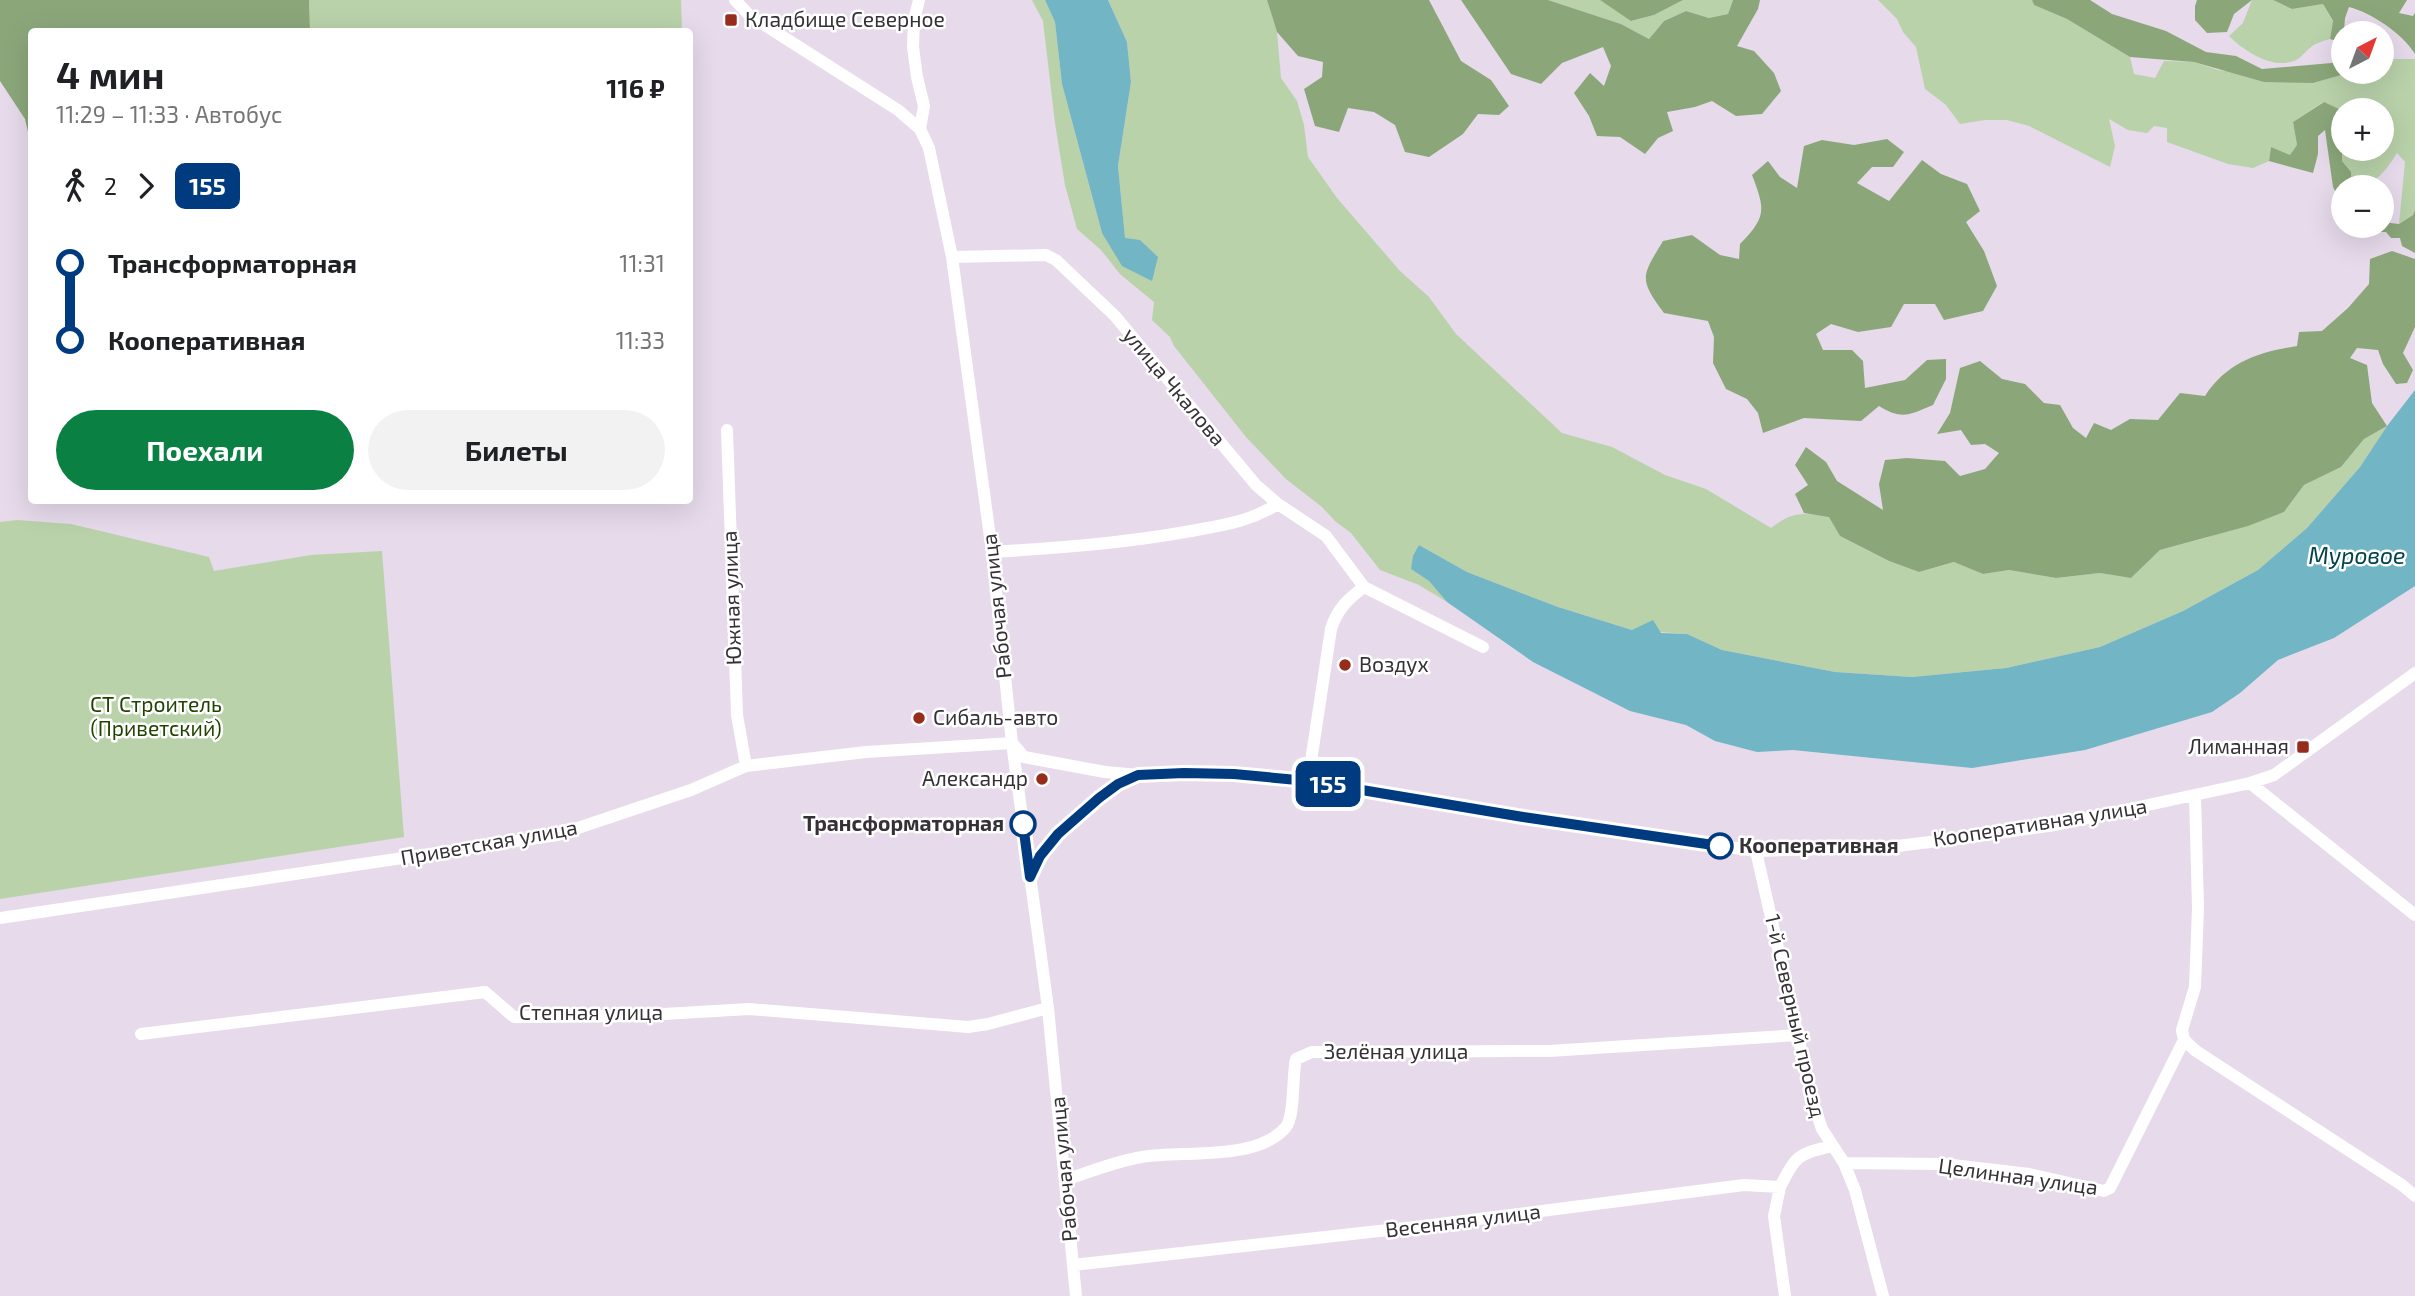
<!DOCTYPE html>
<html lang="ru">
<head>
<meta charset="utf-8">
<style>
  :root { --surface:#fff; --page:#f2f2f2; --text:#202124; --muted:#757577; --accent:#0b8043 }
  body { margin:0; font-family:"Exo 2",sans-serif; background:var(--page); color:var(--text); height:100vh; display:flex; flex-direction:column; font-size:26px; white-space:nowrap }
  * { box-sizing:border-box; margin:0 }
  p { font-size:23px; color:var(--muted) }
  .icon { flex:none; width:38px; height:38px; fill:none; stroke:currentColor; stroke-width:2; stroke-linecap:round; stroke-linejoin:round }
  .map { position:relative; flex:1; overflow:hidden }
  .details { position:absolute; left:28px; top:28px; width:665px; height:476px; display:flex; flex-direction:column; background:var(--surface); border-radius:7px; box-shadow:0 7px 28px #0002 }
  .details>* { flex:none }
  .badge { padding:0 14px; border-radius:10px; font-size:24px; line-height:46px }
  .needle { width:46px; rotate:41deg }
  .controls { position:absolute; left:2331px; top:21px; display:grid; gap:14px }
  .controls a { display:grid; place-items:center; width:63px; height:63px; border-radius:50%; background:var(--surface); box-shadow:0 7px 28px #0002; font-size:35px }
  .map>.badge { position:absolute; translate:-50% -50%; box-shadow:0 0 0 4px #fff }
  .legs { display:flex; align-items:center; gap:10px; height:77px; padding:0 28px; font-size:23px }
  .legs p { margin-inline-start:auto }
  .headline { display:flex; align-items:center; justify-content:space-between; height:119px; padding:0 28px }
  h1 { font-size:38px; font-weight:700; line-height:52px }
  .primary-button { display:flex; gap:14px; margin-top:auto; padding:14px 28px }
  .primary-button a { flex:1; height:80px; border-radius:42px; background:var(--accent); color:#fff; font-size:28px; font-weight:700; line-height:80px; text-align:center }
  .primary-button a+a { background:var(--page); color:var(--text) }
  ul { padding:0 28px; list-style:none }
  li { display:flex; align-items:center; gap:24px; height:77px; font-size:26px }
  li i { display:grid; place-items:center; width:10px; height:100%; margin:0 9px; background:currentColor }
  li i::after { content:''; width:18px; height:18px; margin:-9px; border:5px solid; border-radius:50%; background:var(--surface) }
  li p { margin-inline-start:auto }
  li:first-child i { background:linear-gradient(#0000 50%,currentColor 0) }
  li:last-child i { background:linear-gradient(currentColor 50%,#0000 0) }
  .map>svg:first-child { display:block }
</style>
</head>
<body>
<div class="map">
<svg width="2415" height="1296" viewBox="0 0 2415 1296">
  <rect width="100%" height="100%" fill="#e6daeb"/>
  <path fill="#b9d2aa" d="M309,0h372l1,31h-372z
    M1032,0h13l10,22 7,62 40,149 23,6 -7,-73 13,-84 -4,-40 -19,-42h159l10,32 4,46 16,23 7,24 4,32 29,41 63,73 29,26 27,37 106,99 50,14 53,28 41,14 65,39c22,-17 32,-15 58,-12l11,20 49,25 30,11 36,-10 28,12 26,-4 47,8 44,-5 31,5 29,-28 45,-12 79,-26 20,-27 37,-18 23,-28 23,-13 -27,41 -53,61 -49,42 -75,41 -83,36 -94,21 -94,9 -77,-5 -113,-22 -35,-16 -55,-4 -74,-23 -91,-35 -48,-27 -8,24 18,12 18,21 20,12 -48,-29 -39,-15 -29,-37 -16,-12 -13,-14 -36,-28 -40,-42 -72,-91 -4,-9 -18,-17 2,-18 -34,-28 -19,-24 -24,-21 -12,-44 -10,-62 -12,-102z
    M1548,0h52l32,21 22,-6 29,-15h50l-5,14 -19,4 -23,-7 -22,10 -15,18 -28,-15z
    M1878,0h154l2,5 33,14 63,38 4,17 21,4 9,-17 30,1 24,8 95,13 39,-11h30v-11l9,-2h24v151l-2,5 -14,9 6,-62 -8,-9c-10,16 -22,34 -45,34l-1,-15 -9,-11 1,-17v5h39v-39l-39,1 -20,-9 -30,20 4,23 -7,11 -19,-9 -2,14 -16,7 -25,-4 -61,-22v-14l-13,-2 -7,7 -19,-3 -19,-11 6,27 -5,21 -81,-41 -22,-6h-22l-25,4 -14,-19 -21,-16 -9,-42 -13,-15 -6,-13z
    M2252,0h21l19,9 31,-5 10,18 -3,17c-7,2 -15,4 -20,9 -4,3 -8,8 -12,11 -23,13 -54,-8 -69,-23l14,-13z
    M17,520l54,4 138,33 5,14 97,-16 71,-4 22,286 -404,62v-377z"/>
  <path fill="#8ba77a" d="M0,0h309l1,31 -278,1 -1,113 -6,-26 -25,-38z
    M1267,0h162l32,61 30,19 18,26 -10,9 -21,-1 -15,20 -34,23 -24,-5 -10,-27 -21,-13 -26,-4 -9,24 -24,-6 -11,-37 18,-12 1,-15 -25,-6 -21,-24z
    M1461,0h87l73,24 28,15 15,-18 22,-10 23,7 19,-4 5,-14h27l-2,9 -21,37 17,5 20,22 7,18 -19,23 -26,2 -24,-15 -17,6 -28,5 6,19 -15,7 -13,16 -25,-17 -23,-1 -8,-20 -15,-23 16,-20 14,13 7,-20 -8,-19 -41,16 -21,21 -30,-10z
    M1600,0h83l-29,15 -23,6z
    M2032,0h58l22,14 54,17 40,21 30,4 26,13 81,-7v10h9l-39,11 -49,-1 -70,-20 -64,-5 -63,-38 -33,-14z
    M2197,0h55l-18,14 -7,18 -20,1 -12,-13v-14z
    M2273,0h134l-8,13 14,3 2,-3v41c-12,-20 -43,-41 -66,-47l-4,11 -2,25 -13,-4 3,-18 -10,-17 -31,5z
    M2324,102l19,9 -1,50 9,11 1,15h-9v18l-10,-18 -8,-57 -7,6v18l-5,19 -44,-12 2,-14 19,8 7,-10 -4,-23z
    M1887,139l17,13 -11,15h-21l-15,16 32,18 33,-41 19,14 26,10 13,27 -14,11 18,29 13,35 -14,25 -39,9 -9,-16h-31l-13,23 -33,5 -27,-8 -15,10 7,16h29l11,11 2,27 40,-8 22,-20 19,-1v20l-13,26c-24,10 -31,15 -54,1l-18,15 -57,-3 -41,15 -5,-20 -11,-14 -21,-10 -13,-26 1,-26 -6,-16 -44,-8c-26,-35 -22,-37 -1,-72l29,-6 28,20 19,4 1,-15c27,-27 25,-35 12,-69l16,-14 12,16 17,11 7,-42 18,-6 32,5z
    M2415,210v43l-13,-7 -2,-8h-9l-5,-6h-21l-6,-6h23v-4l17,2 14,-9z
    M2392,251l23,8v68l-12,26 10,17 -6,13 -11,1 -13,-20 -5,-14 -21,-2 -7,10 17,7 5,38 15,23 -23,13 -23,28 -37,18 -20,27 -36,14 -88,24 -29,28 -31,-5 -44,5 -47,-8 -26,4 -29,-12 -35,10 -30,-11 -49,-25 -11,-19 -25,-4 -9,-19 13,-9 -13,-20 11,-18 20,15 11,19 46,29 -4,-26 6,-24 22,-2 38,3 15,15 25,-7 14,-16 -14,-9 -14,1 -10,-15 -24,4 13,-21 10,-45 20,-7 22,18 23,5 19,19 16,2 13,23 13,10 8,-15 17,7 19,-11 28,1 22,-27 25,3c22,-34 54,-44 92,-50l2,-14 23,-1 26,-23 21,-24 1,-25z"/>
  <path fill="#72b5c4" d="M1045,0h63l19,42 4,40 -13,84 7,72 15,2 18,17 -6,24 -30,-15 -20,-33 -40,-149 -7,-62z
    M2415,390v196l-81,52 -56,22 -38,33 -28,19 -127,38 -113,18 -179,-18 -36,2 -42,-11 -29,-16 -56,-14 -97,-49 -86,-60 -18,-21 -18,-12 2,-13 6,-11 48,27 91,35 74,23 21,-10 8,13 26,1 35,16 113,22 77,5 94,-9 94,-21 83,-36 75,-41 49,-42 53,-61 27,-41z"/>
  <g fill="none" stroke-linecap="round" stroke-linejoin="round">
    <path stroke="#fff" stroke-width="12" d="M735,0l14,15 149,95 22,19 9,19 23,109 40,295 20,191 36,265 28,288
      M919,0l-5,20 -1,27 4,30 7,29 -4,23
      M952,257l94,-2 10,5 59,56 141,169 22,19 48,32 38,51 119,60
      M727,430l10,285 9,51
      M992,552c67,-4 133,-9 199,-21 33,-6 58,-9 87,-27
      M1308,781l23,-152c6,-20 17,-30 33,-42
      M2250,783l165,132
      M2195,796l3,112 -3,79 -13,43 2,10 12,11 206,134 13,11
      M1756,851l57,252 9,26 22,34 11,27 28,106
      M1031,877c20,-44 62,-81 106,-101
      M0,918l557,-83 134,-45 55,-24 120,-14 146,-9 12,14 81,15 33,3 96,-1 74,7 215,36 233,34 133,-4 74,-9 92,-13 195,-42 24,-8 141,-102
      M141,1034l344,-42 29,25 116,-1 119,-7 219,18 20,-3 60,-16
      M1844,1163l100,1 85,10 75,17 6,-3 74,-148
      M1065,1180c25,-8 51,-19 77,-23 42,-7 114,5 144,-30 9,-11 6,-52 10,-68l16,-7 237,-1 249,-16
      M1780,1187l-6,29 11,80
      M1073,1265l351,-39 320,-41 36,2c17,-33 18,-33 53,-41"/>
  </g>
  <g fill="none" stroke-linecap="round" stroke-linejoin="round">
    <g stroke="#fff" stroke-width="16">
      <path id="line-1" d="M1023,824l7,53 10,-21 18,-22 41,-36 19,-14 20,-9 46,-2 50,1 74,7 215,36 197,29"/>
    </g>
    <use href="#line-1" stroke="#003b80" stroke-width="10"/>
  </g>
  <g fill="#962d1a" stroke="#fff" stroke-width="2.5">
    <rect x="724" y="13" width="14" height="14" rx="3.5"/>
    <circle cx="1345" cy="665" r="7"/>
    <circle cx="919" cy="718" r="7"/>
    <rect x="2296" y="740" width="14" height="14" rx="3.5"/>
    <circle cx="1042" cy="779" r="7"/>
  </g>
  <g fill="#fff" stroke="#003b80" stroke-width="3.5">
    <circle cx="1023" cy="824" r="12"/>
    <circle cx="1720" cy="846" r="12"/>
  </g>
  <g text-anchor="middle" stroke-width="5" stroke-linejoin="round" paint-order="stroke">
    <g font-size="21" fill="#363137" stroke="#fff" text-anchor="start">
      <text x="745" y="27">Кладбище Северное</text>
      <text x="1359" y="672">Воздух</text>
      <text x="933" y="725">Сибаль-авто</text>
      <text x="2289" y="754" text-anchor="end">Лиманная</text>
      <text x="1028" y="786" text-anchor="end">Александр</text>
    </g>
    <g font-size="21" fill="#363137" stroke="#fff">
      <text transform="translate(1174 387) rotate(50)" y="7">улица Чкалова</text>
      <text transform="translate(732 598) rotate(-92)" y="7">Южная улица</text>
      <text transform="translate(997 606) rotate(-96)" y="7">Рабочая улица</text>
      <text transform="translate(2040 823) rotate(-9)" y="7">Кооперативная улица</text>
      <text transform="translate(489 843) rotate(-10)" y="7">Приветская улица</text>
      <text x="591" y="1020">Степная улица</text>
      <text transform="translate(1795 1016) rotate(77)" y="7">1-й Северный проезд</text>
      <text x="1396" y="1059">Зелёная улица</text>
      <text transform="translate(1064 1169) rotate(-95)" y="7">Рабочая улица</text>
      <text transform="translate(2018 1177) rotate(8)" y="7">Целинная улица</text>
      <text transform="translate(1463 1221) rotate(-7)" y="7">Весенняя улица</text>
    </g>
    <g font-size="21" fill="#214300" stroke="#fff">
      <text x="156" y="712">СТ Строитель<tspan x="156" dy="24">(Приветский)</tspan></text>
    </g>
    <g font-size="21" font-weight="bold" fill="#363137" stroke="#fff" text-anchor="end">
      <text x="1004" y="831">Трансформаторная</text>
      <text x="1739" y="853" text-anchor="start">Кооперативная</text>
    </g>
    <g font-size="23" font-style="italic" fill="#01424d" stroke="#fff">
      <text x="2357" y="564">Муровое</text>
    </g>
  </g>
</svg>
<div class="controls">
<a><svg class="needle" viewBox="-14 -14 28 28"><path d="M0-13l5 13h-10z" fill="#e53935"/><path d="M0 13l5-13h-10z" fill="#757577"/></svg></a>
<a>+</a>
<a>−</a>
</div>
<b class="badge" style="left:1328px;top:784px;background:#003b80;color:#fff">155</b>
<section class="details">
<div class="headline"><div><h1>4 мин</h1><p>11:29 – 11:33 · Автобус</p></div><b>116 ₽</b></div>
<div class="legs"><svg class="icon" aria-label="walk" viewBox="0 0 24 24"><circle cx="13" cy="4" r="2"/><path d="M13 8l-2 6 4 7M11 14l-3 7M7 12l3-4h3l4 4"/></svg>2<svg class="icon" aria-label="forward" viewBox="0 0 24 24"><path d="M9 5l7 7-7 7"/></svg><b class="badge" style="background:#003b80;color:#fff">155</b></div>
<ul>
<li><i style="color:#003b80"></i><b>Трансформаторная</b><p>11:31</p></li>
<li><i style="color:#003b80"></i><b>Кооперативная</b><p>11:33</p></li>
</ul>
<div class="primary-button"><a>Поехали</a><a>Билеты</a></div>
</section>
</div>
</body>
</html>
